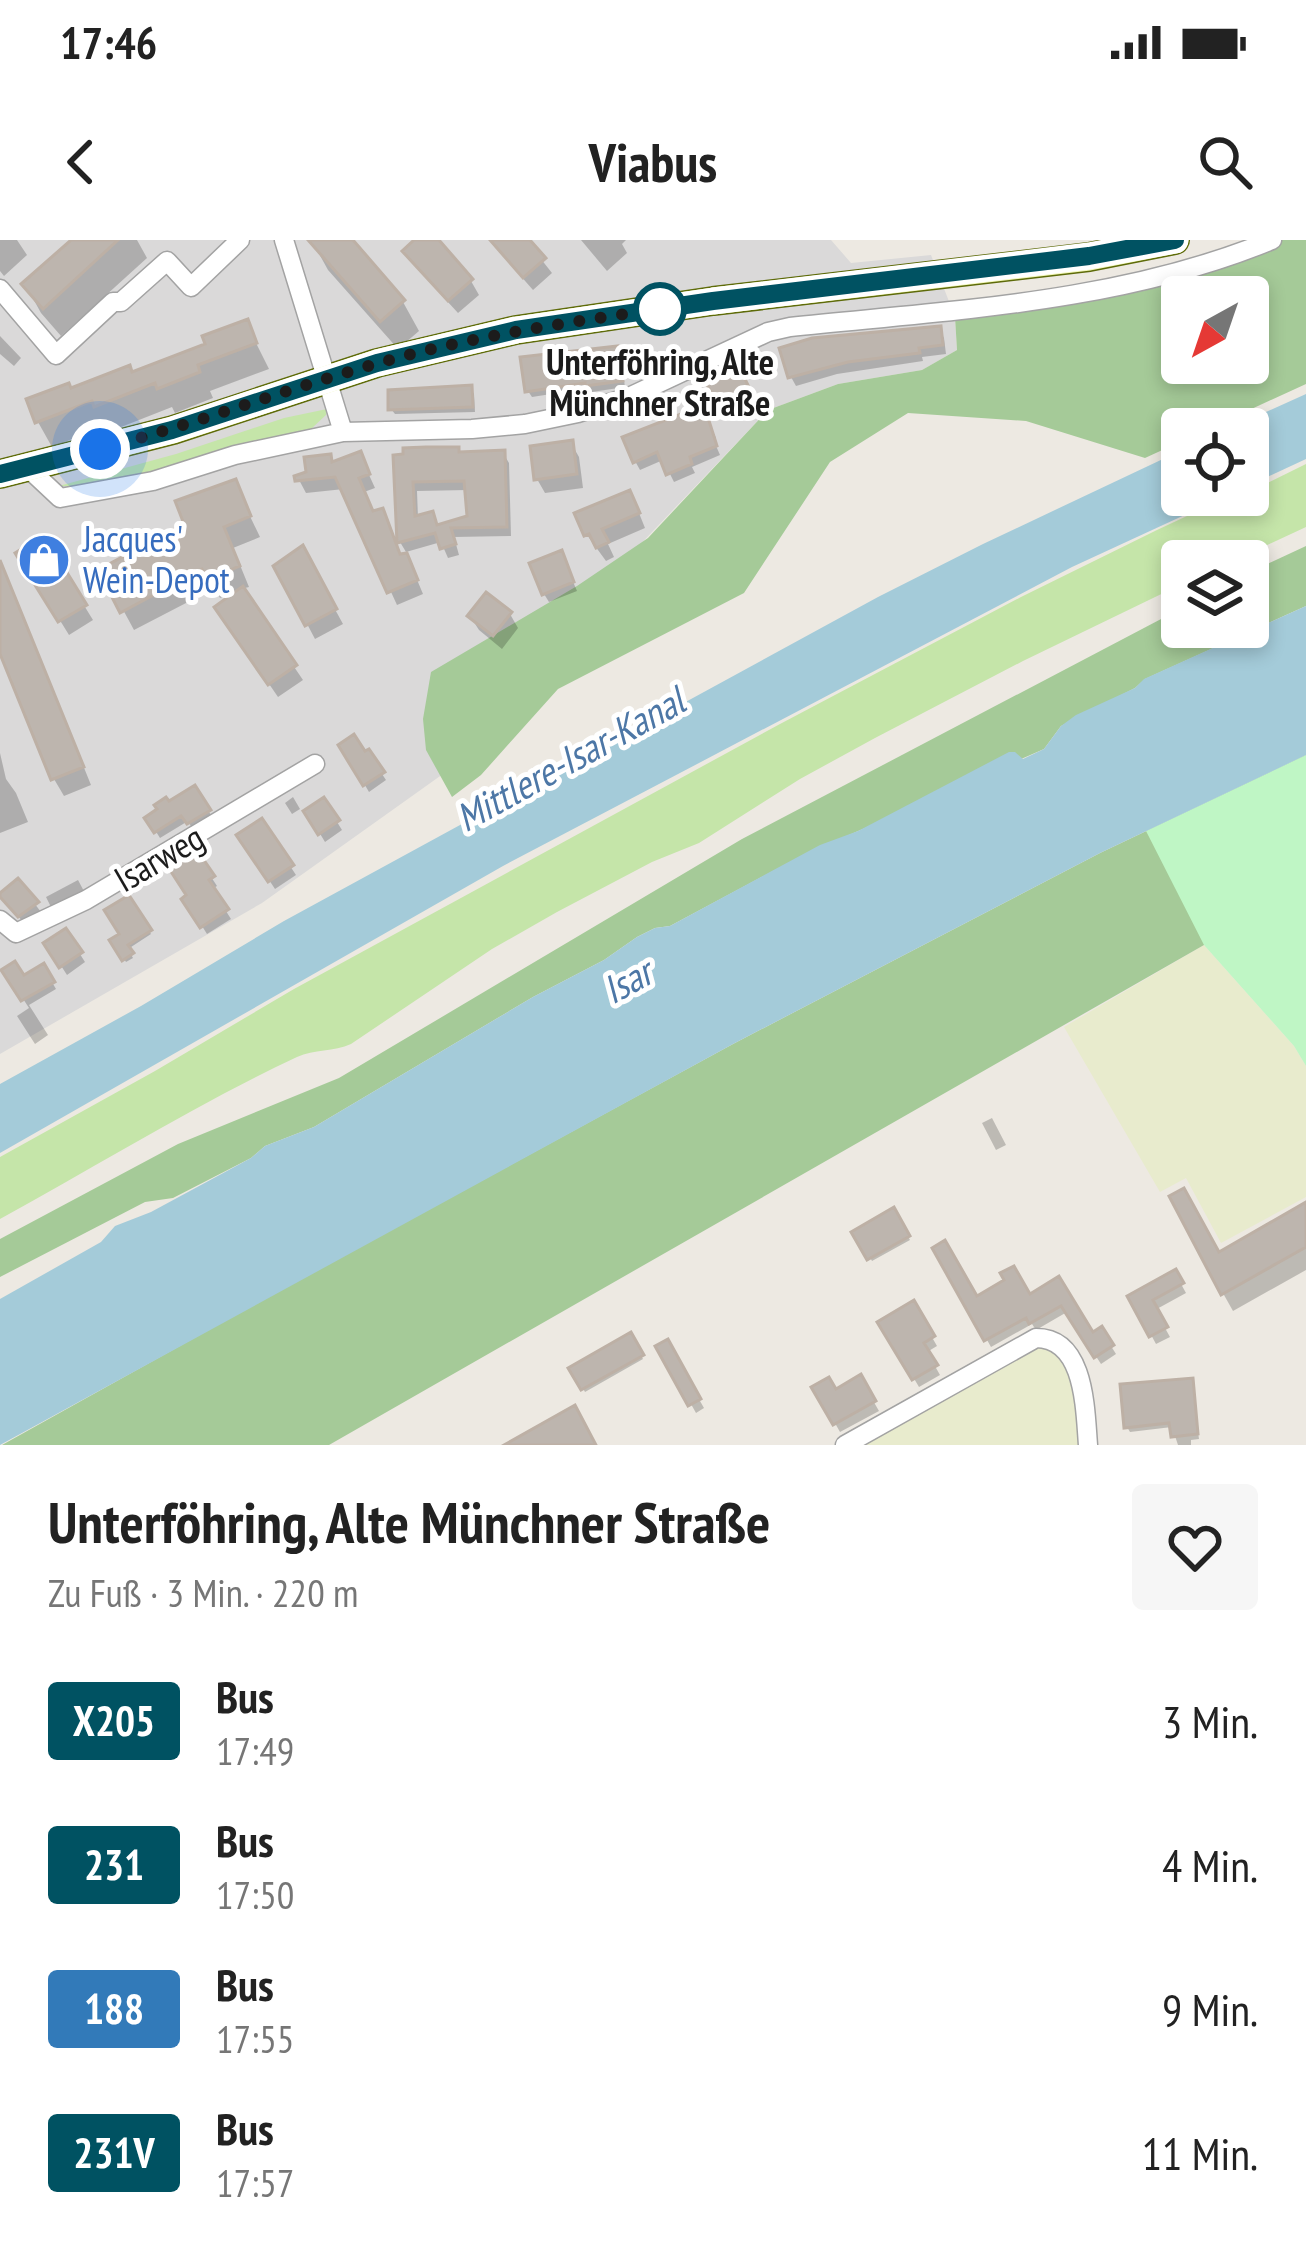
<!DOCTYPE html>
<html lang="de">
<head>
<meta charset="utf-8">
<style>
  :root { --surface:#fff; --page:#f6f6f6; --text:#222; --muted:#767676 }
  body { margin:0; font-family:"PT Sans Narrow",sans-serif; background:var(--page); color:var(--text); height:100vh; display:flex; flex-direction:column; font-size:45px; white-space:nowrap }
  * { box-sizing:border-box; margin:0 }
  p { font-size:39px; color:var(--muted) }
  .icon { flex:none; width:66px; height:66px; fill:none; stroke:currentColor; stroke-width:2; stroke-linecap:round; stroke-linejoin:round }
  .map { position:relative; height:1205px; overflow:hidden }
  .side { display:flex; flex-direction:column; background:var(--surface); flex:1 }
  .side>* { flex:none }
  .badge { padding:0 24px; border-radius:9px; font-size:42px; line-height:78px }
  .needle { width:78px; rotate:220deg }
  .fabs { position:absolute; left:1161px; top:36px; display:grid; gap:24px }
  .fabs a { display:grid; place-items:center; width:108px; height:108px; border-radius:12px; background:var(--surface); box-shadow:0 6px 18px #0003; font-size:60px }
  .you { position:absolute; width:60px; height:60px; margin:-30px; border:9px solid #fff; border-radius:50%; background:#1a73e8; box-shadow:0 0 0 18px #1a73e833 }
  .map>.badge { position:absolute; translate:-50% -50%; box-shadow:0 0 0 6px #fff }
  .round { display:grid; place-items:center; flex:none; width:126px; height:126px; border-radius:12px; background:var(--page) }
  .summary { display:flex; align-items:center; justify-content:space-between; height:204px; padding:0 48px }
  h1 { font-size:57px; font-weight:700; line-height:90px }
  ul { padding:0; list-style:none }
  li { display:flex; align-items:center; gap:36px; height:144px; padding:0 48px }
  li div { flex:1 }
  li b { display:block; font-size:45px }
  li em { font-style:normal }
  li .badge { min-width:132px; font-weight:700; text-align:center }
  .status { display:flex; justify-content:space-between; align-items:center; height:84px; padding:0 60px; background:var(--surface); direction:ltr }
  .status svg { height:33px; fill:currentColor }
  header { display:flex; justify-content:space-between; align-items:center; height:156px; padding:0 48px; background:var(--surface); font-size:54px; font-weight:700 }
  .map>svg:first-child { display:block }
</style>
</head>
<body>
<div class="status"><b>17:46</b><svg viewBox="0 0 49 12"><path d="M0 12V9h3v3zM5 12V6h3v6zM10 12V3h3v9zM15 12V0h3v12zM26 1h20v11H26zM47 4h2v5h-2z"/></svg></div>
<header><svg class="icon" aria-label="back" viewBox="0 0 24 24"><path d="M15 5l-7 7 7 7"/></svg>Viabus<svg class="icon" aria-label="search" viewBox="0 0 24 24"><circle cx="10" cy="10" r="6"/><path d="M15 15l6 6"/></svg></header>
<div class="map">
<svg width="1306" height="1205" viewBox="0 0 1306 1205">
  <rect width="100%" height="100%" fill="#ede9e2"/>
  <path fill="#dad9d9" d="M0,0h831l20,23 80,-8 24,62 2,33 -35,20 -84,14 -70,26 -192,202 -112,147 -202,144 -262,151z"/>
  <path fill="#e8ebcd" d="M1204,705l90,101 12,20v131l-85,46 -35,-65 -26,14 -96,-165z
    M1034,1105l14,1 19,17 12,28 3,54h-225z"/>
  <path fill="#c5e5a9" d="M327,169l-1,6 -15,14 -57,12 -94,31 -75,14h-26l117,-32 108,-36z
    M1306,224v63l-73,34h-51v23l-159,77 -148,77 -75,41 -101,64 -47,19 -95,50 -65,37 -141,95c-17,8 -37,5 -54,13 -102,48 -198,108 -297,162v-62l155,-86 139,-82 486,-265 241,-127 136,-67 75,-35h16v-7l5,-3 2,4z"/>
  <path fill="#a5ca98" fill-rule="evenodd" d="M1272,0h34v144l-98,45h-26v12l-37,17 -119,-37 -118,-8 -78,49 -86,131 -186,96 -77,86 -29,22 -26,-47 -3,-31 8,-47 146,-86 71,-48 120,-128 70,-26 84,-14 35,-20 -2,-33 38,-4zM1182,57h66v66h-66z
    M1306,306v60l-161,73 -10,9 -74,38 -17,23 -213,94 -11,3 -150,80 -15,2 -18,9 -33,23 -71,37 -219,130 -49,19 -14,12 -78,40 -28,4 -145,75v-38l178,-95 161,-66 403,-239 440,-231v19h66v-54z
    M1306,515l-102,190 -875,500h-327l262,-146 469,-255 367,-191z"/>
  <path fill="#bff6c5" d="M1306,515v311l-12,-20 -90,-101 -58,-114z"/>
  <path fill="#a4cbd9" d="M1306,154v65l-58,27v-57h-20z
    M1182,210v45h46l-156,72 -569,299 -503,287v-69l141,-78 143,-85 594,-324 105,-53z
    M1306,366v149l-206,98 -367,191 -733,401v-146l101,-57 14,-16 36,-14 100,-54 14,-12 49,-19 219,-130 71,-37 33,-23 18,-9 15,-2 150,-81 38,-14 151,-79h6l8,7 21,-10 17,-23 15,-11 59,-27 9,-9z"/>
  <path fill="#0003" fill-rule="evenodd" d="M0,0h17l10,15 -23,21 -4,-5z
    M69,0h68l10,18 -86,78 -20,-23 -16,-29 46,-40z
    M349,0l54,62 16,29 -21,18 -70,-79 -16,-29z
    M419,0h16l36,41 8,14 -21,18 -44,-48 -8,-14z
    M489,0h37l26,33 -19,17z
    M581,0h45l-4,4 5,9 -20,18z
    M246,83l23,46 -59,22 3,7 -38,15 -3,-6 -61,24 -3,-6 -56,22 -14,-25 33,-31 61,-16 77,-30z
    M939,89l5,9 2,16 -24,3 1,4 -86,13 -41,12 -5,-9z
    M0,96l21,22 -7,8 -14,-12z
    M616,109l4,6 5,32 -33,5 -2,-4 -58,9 -4,-6z
    M736,127l16,30 -28,13 -15,-29z
    M470,148l4,6 1,18 -80,2 -4,-5z
    M703,169l13,29 -3,1 7,16 -28,12 3,6 -21,9 -11,-22 -23,10 -5,-9z
    M571,203l8,14 4,31 -38,5 -8,-14z
    M503,213l6,10 2,73 -57,1 5,18 -11,3 -7,-16 -35,10 -6,-10 7,-85zM468,250l3,28 -33,9 -20,-9 -1,-27z
    M360,215l15,33 -11,4 10,22 8,-3 19,46 12,13 10,24 -26,11 -53,-116 -38,4 -8,-15z
    M234,243l26,54 -27,11 16,39 -8,2 62,91 -25,17 -52,-76 11,-30 -17,7 -5,-10 -81,42 -32,-59 86,-46z
    M637,268l8,20 -37,16 6,13 -8,4 -19,-26z
    M43,299l50,81 -24,15 -50,-81z
    M302,309l41,75 -28,15 -38,-72z
    M0,320l91,225 -27,11 -10,-17 -54,-130z
    M565,323l12,28 -28,11 -5,-8z
    M510,374l8,14 -16,21 -23,-19 -9,-14z
    M342,506l22,9 4,-2 18,27 -17,12z
    M0,513l6,26 10,14 12,29 -28,11z
    M194,549l19,29 -20,12 -5,-9 -28,17 -12,-19z
    M293,557l7,12 -8,5 -7,-11z
    M324,561l18,29 -17,12 -18,-30z
    M261,582l35,53 -21,14 -35,-53z
    M196,614l21,32 -5,3 19,30 -24,15 -22,-35 5,-3z
    M78,640l8,15 -33,16 -7,-14z
    M18,642l23,30 -16,12 -18,-20z
    M128,659l23,35 -23,15 5,9 -7,4 -13,-21 10,-6z
    M66,692l19,30 -18,13 -20,-31z
    M43,727l13,22 -27,16 19,30 -13,9 -18,-28 12,-8 -24,-37 18,8z
    M992,878l14,27 -10,5 -14,-27z
    M1306,969v61l-73,41 -27,-48z
    M893,971l17,29 -38,21 -16,-28z
    M936,1009l40,52 53,-3 29,-17 34,55 9,-6 15,24 -15,10 -34,-52 -31,18 -4,-6 -41,23z
    M1175,1033l11,20 -31,17 15,27 -14,7 -25,-46z
    M913,1064l24,42 -10,6 13,23 -21,12 -38,-64z
    M630,1096l13,23 -58,33 -13,-23z
    M667,1103l37,65 -8,5 -37,-66z
    M860,1138l19,33 -39,21 -25,-44 20,5z
    M1191,1141l8,58 -8,1v5h-13l-6,-18 -42,5 -3,-5z"/>
  <path fill="#bdb5ae" stroke="#bdb0a5" stroke-width="3" fill-rule="evenodd" d="M71,0h47l-75,69 -22,-25z
    M308,0h45l52,60 -25,22z
    M414,0h25l34,39 -25,22 -46,-50z
    M490,0h40l16,18 -23,20z
    M248,79l9,24 -59,22 2,7 -43,17 -2,-6 -61,24 -2,-6 -57,22 -9,-24 43,-16 2,5 59,-23 2,7 73,-28 -3,-8z
    M941,86l2,19 -24,3 1,5 -72,9 -60,16 -9,-30 33,-10z
    M618,106l5,35 -38,5v-3l-60,9 -5,-35z
    M737,123l12,24 -33,16 -12,-24z
    M472,145l1,22 -85,3v-20z
    M704,165l13,41 -27,11 2,7 -26,11 -9,-23 -24,11 -11,-26z
    M573,200l4,34 -43,6 -4,-34z
    M426,207h33v5l46,-2 2,77 -56,1 5,16 -16,5 -5,-16 -38,10 -4,-88 10,-1v-6zM464,241l3,35 -30,9 -4,-14 -18,5 -2,-34z
    M361,211l9,23 -11,4 14,33 10,-3 17,46 7,-1 11,27 -31,13 -52,-116 -40,4 -1,-5 12,-4 -2,-15 27,-3 1,8z
    M236,239l15,37 -27,11 16,39 -33,14 -5,-11 -82,44 -22,-43 86,-46 -9,-23z
    M630,250l10,23 -38,16 7,13 -13,6 -7,-14 -5,2 -10,-23z
    M44,295l43,70 -29,17 -43,-69z
    M303,305l34,64 -32,17 -32,-60z
    M562,310l12,32 -32,13 -13,-32z
    M0,320l84,207 -33,13 -51,-126z
    M243,346l54,79 -29,20 -54,-78z
    M486,352l26,20 -19,24 -26,-20z
    M354,494l11,17 4,-2 16,23 -22,14 -25,-41z
    M195,545l16,25 -24,14 -6,-8 -27,17 -10,-15 13,-9 -3,-4 12,-8 3,4z
    M324,557l16,23 -22,15 -15,-24z
    M262,578l32,47 -26,17 -32,-47z
    M197,610l18,26 -6,4 20,29 -29,19 -19,-29 5,-4 -18,-28z
    M18,638l21,24 -21,15 -18,-20v-4z
    M129,655l23,35 -24,15 6,8 -12,8 -13,-21 10,-6 -15,-24z
    M66,688l17,24 -24,16 -16,-25z
    M15,721l9,14 20,-12 11,19 -34,19 -20,-31z
    M1184,948l35,64 87,-50v45l-85,48 -52,-99z
    M894,967l16,29 -43,24 -16,-28z
    M945,1000l32,56 27,-16 -4,-7 14,-7 16,28 29,-18 34,56 9,-6 12,19 -20,13 -33,-52 -32,18 -3,-6 -42,23 -52,-93z
    M1176,1029l8,14 -31,17 15,27 -19,10 -22,-41z
    M914,1060l21,36 -11,7 14,22 -26,15 -35,-58z
    M631,1092l13,23 -63,35 -13,-22z
    M668,1099l33,60 -13,7 -33,-60z
    M861,1134l15,27 -43,24 -22,-38 18,-10 7,12z
    M1193,1138l5,56 -27,3 -2,-14 -45,5 -4,-44z
    M575,1165l21,40h-92z"/>
  <g fill="none" stroke-linecap="round" stroke-linejoin="round">
    <g stroke="#a3a3a3" stroke-width="21">
      <path id="street" d="M284,0l59,192
        M0,49l56,66 57,-53h8l46,-41 24,26 49,-47
        M28,228l32,30 93,-17 82,-26 108,-23 129,-3 53,-5 53,-11 51,-16 139,-65 22,-5c161,-17 330,-24 482,-87
        M0,680l16,13 70,-33 229,-136
        M845,1205l191,-107c49,0 49,70 52,107"/>
    </g>
    <g stroke="#5e6b0a" stroke-width="30">
      <path id="secondary" d="M0,234l173,-44 204,-67 139,-33 197,-29 376,-44 86,-17"/>
    </g>
    <use href="#street" stroke="#fff" stroke-width="18"/>
    <use href="#secondary" stroke="#f1f6b6" stroke-width="27"/>
  </g>
  <g fill="none" stroke-linecap="round" stroke-linejoin="round">
    <g stroke="#fff" stroke-width="27">
      <path id="line" d="M0,234l172,-44 205,-67 139,-33 197,-29 376,-45 86,-16"/>
    </g>
    <use href="#line" stroke="#005262" stroke-width="18"/>
    <path stroke="#1c1c1c" stroke-width="12" stroke-dasharray="0 21.6" d="M100,209c92,-24 181,-58 272,-84 95,-28 191,-42 288,-56"/>
  </g>
  <defs>
    <g id="shop-disc" transform="scale(2.7)"><circle r="9.5" fill="#3f7fe0" stroke="#fff"/><path d="M-5-2.5h2.3a2.7 3.5 0 0 1 5.4 0H5L5.5 6h-11ZM-1.5-2.5h3a1.5 2.3 0 0 0-3 0Z" fill="#fff"/></g>
  </defs>
  <g fill-rule="evenodd">
    <use href="#shop-disc" x="44" y="320"/>
  </g>
  <circle fill="#fff" stroke="#005262" stroke-width="6" cx="660" cy="69" r="24"/>
  <g text-anchor="middle" stroke-width="10" stroke-linejoin="round" paint-order="stroke">
    <g font-size="36" font-weight="bold" fill="#1c1c1c" stroke="#fff">
      <text x="660" y="135">Unterföhring, Alte<tspan x="660" dy="41">Münchner Straße</tspan></text>
    </g>
    <g font-size="36" fill="#366cbe" stroke="#fff" text-anchor="start">
      <text x="83" y="312">Jacques'<tspan x="83" dy="41">Wein-Depot</tspan></text>
    </g>
    <g font-size="36" fill="#1c1c1c" stroke="#fff">
      <text transform="translate(159 618) rotate(-30)" y="13">Isarweg</text>
    </g>
    <g font-size="39" font-style="italic" fill="#4d77a6" stroke="#fff">
      <text transform="translate(570 519) rotate(-29)" y="14">Mittlere-Isar-Kanal</text>
      <text transform="translate(627 741) rotate(-29)" y="14">Isar</text>
    </g>
  </g>
</svg>
<div class="fabs">
<a><svg class="needle" viewBox="-14 -14 28 28"><path d="M0-13l5 13h-10z" fill="#e53935"/><path d="M0 13l5-13h-10z" fill="#767676"/></svg></a>
<a><svg class="icon" aria-label="locate" viewBox="0 0 24 24"><circle cx="12" cy="12" r="6"/><path d="M12 2v4M12 18v4M2 12h4M18 12h4"/></svg></a>
<a><svg class="icon" aria-label="layers" viewBox="0 0 24 24"><path d="M12 4l9 5-9 5-9-5zM3 14l9 5 9-5"/></svg></a>
</div>
<div class="you" style="left:100px;top:209px"></div>
</div>
<section class="side">
<div class="summary"><div><h1>Unterföhring, Alte Münchner Straße</h1><p>Zu Fuß · 3 Min. · 220 m</p></div><a class="round"><svg class="icon" aria-label="heart" viewBox="0 0 24 24"><path d="M12 20l-8-8c-3-5 5-10 8-4 3-6 11-1 8 4z"/></svg></a></div>
<ul>
<li><span class="badge" style="background:#005262;color:#fff">X205</span><div><b>Bus</b><p>17:49</p></div><em>3 Min.</em></li>
<li><span class="badge" style="background:#005262;color:#fff">231</span><div><b>Bus</b><p>17:50</p></div><em>4 Min.</em></li>
<li><span class="badge" style="background:#327ab9;color:#fff">188</span><div><b>Bus</b><p>17:55</p></div><em>9 Min.</em></li>
<li><span class="badge" style="background:#005262;color:#fff">231V</span><div><b>Bus</b><p>17:57</p></div><em>11 Min.</em></li>
</ul>
</section>
</body>
</html>
